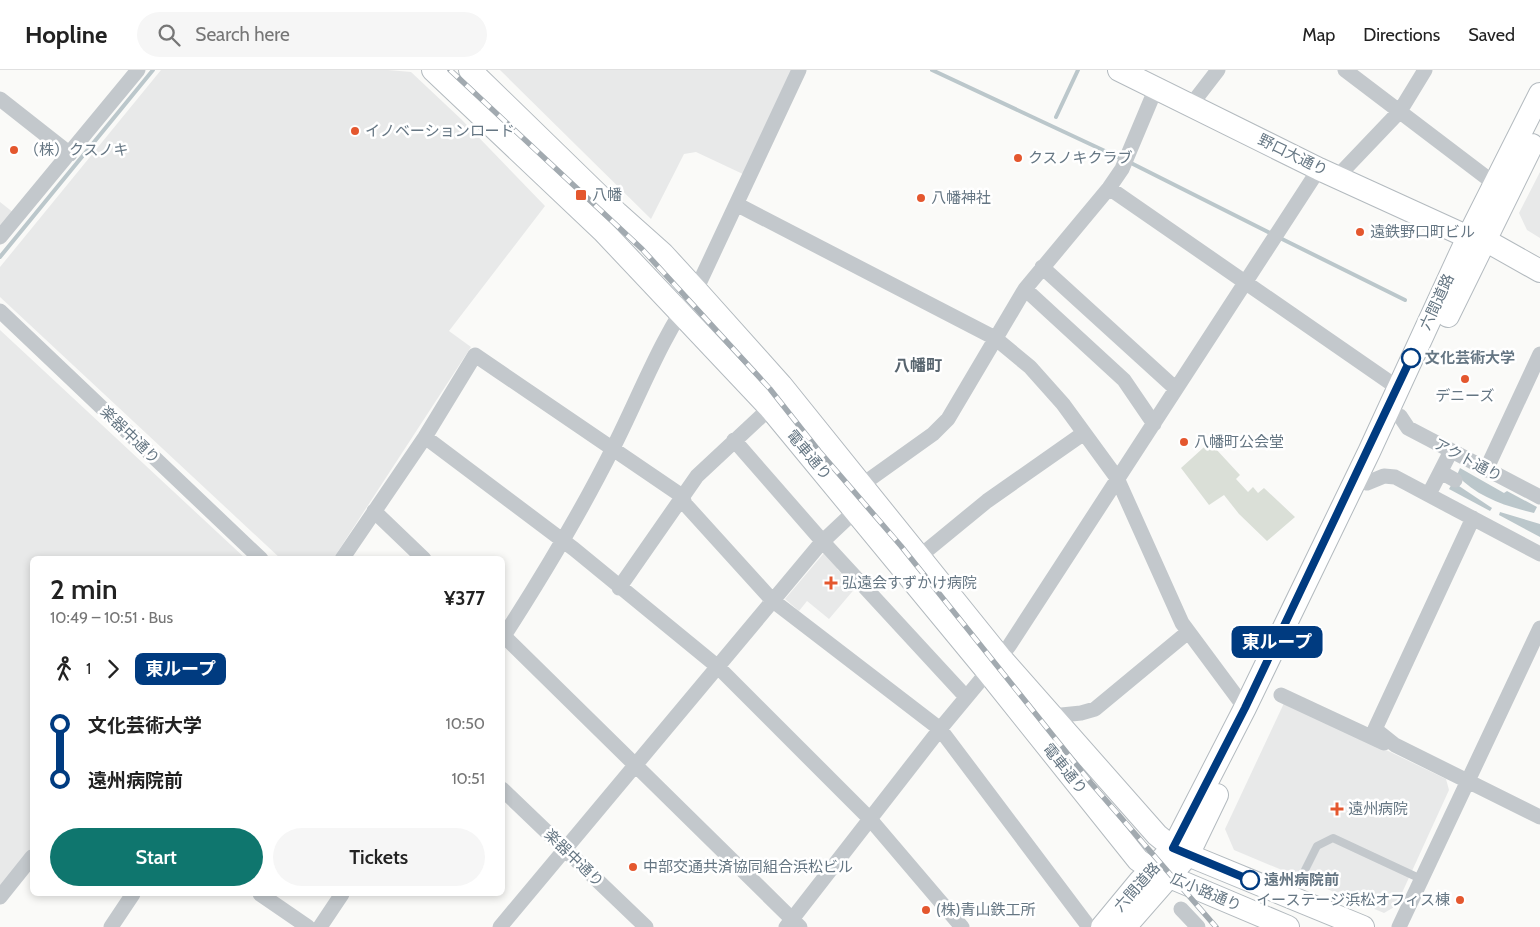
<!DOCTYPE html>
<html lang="en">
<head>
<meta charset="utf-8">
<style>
  :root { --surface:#fff; --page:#f6f6f6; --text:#222; --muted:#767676; --line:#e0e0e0; --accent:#0f766e }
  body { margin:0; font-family:Cabin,"Noto Sans JP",sans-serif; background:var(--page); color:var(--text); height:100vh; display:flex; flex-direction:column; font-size:19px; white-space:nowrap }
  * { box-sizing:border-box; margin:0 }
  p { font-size:16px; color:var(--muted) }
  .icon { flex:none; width:28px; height:28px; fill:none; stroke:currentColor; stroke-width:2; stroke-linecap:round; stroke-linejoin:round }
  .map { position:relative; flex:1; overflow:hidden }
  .drawer { position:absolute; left:30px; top:486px; width:475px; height:340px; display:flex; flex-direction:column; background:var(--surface); border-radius:8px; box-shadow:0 2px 8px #0003 }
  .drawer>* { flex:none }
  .badge { padding:0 10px; border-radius:8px; font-size:18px; line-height:32px }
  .map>.badge { position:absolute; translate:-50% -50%; box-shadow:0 0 0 2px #fff }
  .legs { display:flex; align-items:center; gap:8px; height:55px; padding:0 20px; font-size:16px }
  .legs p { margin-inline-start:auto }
  .head { display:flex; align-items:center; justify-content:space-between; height:85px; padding:0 20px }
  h1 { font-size:28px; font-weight:600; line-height:38px }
  .action { display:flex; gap:10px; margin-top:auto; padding:10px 20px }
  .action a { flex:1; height:58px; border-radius:30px; background:var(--accent); color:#fff; font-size:20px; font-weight:600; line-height:58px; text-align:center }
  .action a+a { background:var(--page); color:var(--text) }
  ul { padding:0 20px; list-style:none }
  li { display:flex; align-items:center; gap:18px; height:55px; font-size:19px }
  li i { display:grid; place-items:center; width:8px; height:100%; margin:0 6px; background:currentColor }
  li i::after { content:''; width:12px; height:12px; margin:-6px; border:4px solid; border-radius:50%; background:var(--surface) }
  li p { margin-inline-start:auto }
  li:first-child i { background:linear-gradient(#0000 50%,currentColor 0) }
  li:last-child i { background:linear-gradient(currentColor 50%,#0000 0) }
  header { display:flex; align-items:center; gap:30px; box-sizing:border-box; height:70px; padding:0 25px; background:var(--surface); border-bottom:1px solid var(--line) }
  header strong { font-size:24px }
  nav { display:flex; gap:28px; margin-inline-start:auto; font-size:18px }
  .search { width:350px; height:45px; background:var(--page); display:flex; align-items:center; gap:12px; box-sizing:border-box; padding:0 18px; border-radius:28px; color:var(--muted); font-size:19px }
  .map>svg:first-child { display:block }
</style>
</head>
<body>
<header>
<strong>Hopline</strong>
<div class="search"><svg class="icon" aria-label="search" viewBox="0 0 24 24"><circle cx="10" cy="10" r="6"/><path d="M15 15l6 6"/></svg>Search here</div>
<nav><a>Map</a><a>Directions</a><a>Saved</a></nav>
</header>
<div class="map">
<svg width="1540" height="857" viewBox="0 0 1540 857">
  <rect width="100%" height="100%" fill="#fafaf8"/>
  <path fill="#e8e9e9" d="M161,0h227l23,2 50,47 84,87 -96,125 22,16 -138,212h-52l-281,-262v-30z
    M500,0h294l-49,105 -49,-23 -12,2 -33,65z
    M1540,102v66l-13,-8 -8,-17z
    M0,132l14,11 -14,16z
    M0,260l246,229h-214v290l-32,40z
    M824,483l16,13 -3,3 20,17 -28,33 -22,-18 -8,10 -14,-12z
    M1285,631l161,78 3,11 -53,116 -12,7 -150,-63 -9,-21z"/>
  <path fill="#dadfd7" d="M1213,369l6,5 -4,4 25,27 -4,4 12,13 5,-5 5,6 6,-5 31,29 -28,24 -28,-27 -15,-19 -15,10 -28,-37z"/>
  <path fill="#bbc7cb" d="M1460,398l44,25 3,-2 30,16 -3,6c-29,-7 -57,-16 -77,-38z
    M1453,412l39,26 -2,3 -41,-22z
    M1500,442l40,12v13l-41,-22z"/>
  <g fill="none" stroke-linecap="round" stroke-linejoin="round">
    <path stroke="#bbc7cb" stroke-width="4" d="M932,0l190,89
      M1056,47l22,-47
      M1129,92l143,72
      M1278,167l127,63
      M0,187l153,-187"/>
    <g stroke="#b3babf" stroke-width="24">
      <path id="secondary" d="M433,0l170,161 167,177 217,263 151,189 13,9 137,58
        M470,0l147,143 46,41 33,36 85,95 219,272 157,178 16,13 15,7 175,72
        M1119,0l200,99 149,68 17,3 55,31
        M1448,246l84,-171
        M1102,857l38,-46 33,-33 72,-140 124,-256 99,-215 72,-143
        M1125,857l63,-72 29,-60"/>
    </g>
    <path stroke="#c3c8cc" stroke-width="8" d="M1292,826l25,-50 16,-8 88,41"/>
    <path stroke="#c3c8cc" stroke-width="15" d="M1345,0l150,114
      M0,29l70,55
      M1191,35l27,-35
      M1338,106l62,-65 25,-41
      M1109,118l289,200
      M738,135l257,133 35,29 33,37 54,74 65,145 63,85
      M0,167l138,-167
      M1042,197l134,122
      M1025,219l99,91 30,44
      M0,241l261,248
      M1400,346l8,12 132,69
      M425,367l149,112 144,118 152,152 92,108
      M734,370l89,102 143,155
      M1486,400l54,-116
      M1446,405l9,5
      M1367,413l17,-7 11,1 145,77
      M863,414l70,-50 15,-15 77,-130 84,-101 13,-19 34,-81
      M1429,424l22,-43
      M374,441l50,48
      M1473,448l-98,211 20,16 145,72
      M920,486l67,-55 97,-68
      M342,489l83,-122 50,-82 207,141 3,8 87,96 168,129 149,198
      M619,518l78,-112 73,-68
      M502,564l298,293
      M502,569c40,-62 78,-125 111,-191 27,-53 48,-111 83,-158l103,-220
      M1281,625l103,48
      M1052,646l29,-3 14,-4 93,-77
      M502,719l144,138
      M260,824l48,33
      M0,827l32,-40
      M1181,839l17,18
      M111,857l22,-33
      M320,857l22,-33
      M500,857l321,-384 35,-33
      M786,857l154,-198 69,-83 310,-477
      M1399,857l141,-299"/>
    <use href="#secondary" stroke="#fff" stroke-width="22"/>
    <g stroke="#a2aab0" stroke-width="5.5">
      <path id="rail" d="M450,0l192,179 128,140 49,62 82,95 190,237 125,144"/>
    </g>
    <use href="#rail" stroke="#fff" stroke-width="4" stroke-dasharray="11" stroke-linecap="butt"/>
  </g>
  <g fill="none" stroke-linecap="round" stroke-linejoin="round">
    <g stroke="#fff" stroke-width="11">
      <path id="line-1" d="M1250,810l-77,-32 72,-140 166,-350"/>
    </g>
    <use href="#line-1" stroke="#003b80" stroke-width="8"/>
  </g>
  <g fill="#e4572e" stroke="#fff" stroke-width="2">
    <circle cx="355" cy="61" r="5"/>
    <circle cx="14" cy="80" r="5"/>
    <circle cx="1018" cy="88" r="5"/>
    <rect x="575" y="119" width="12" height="12" rx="2.5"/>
    <circle cx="921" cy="128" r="5"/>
    <circle cx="1360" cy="162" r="5"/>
    <circle cx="1465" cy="309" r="5"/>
    <circle cx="1184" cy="372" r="5"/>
    <path d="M828.5 505.5h5v5h5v5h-5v5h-5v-5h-5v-5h5z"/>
    <path d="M1334.5 731.5h5v5h5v5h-5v5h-5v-5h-5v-5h5z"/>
    <circle cx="633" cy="797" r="5"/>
    <circle cx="1460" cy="830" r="5"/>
    <circle cx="926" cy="840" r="5"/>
  </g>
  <g fill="#fff" stroke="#003b80" stroke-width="2.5">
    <circle cx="1411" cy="288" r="9"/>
    <circle cx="1250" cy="810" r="9"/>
  </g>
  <g text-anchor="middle" stroke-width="5" stroke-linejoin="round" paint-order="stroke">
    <g font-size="15" fill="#657683" stroke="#fff" text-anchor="start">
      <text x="365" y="66">イノベーションロード</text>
      <text x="24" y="85">（株）クスノキ</text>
      <text x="1028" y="93">クスノキクラブ</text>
      <text x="592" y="130">八幡</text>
      <text x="931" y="133">八幡神社</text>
      <text x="1370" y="167">遠鉄野口町ビル</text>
      <text x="1465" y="331" text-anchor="middle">デニーズ</text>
      <text x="1194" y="377">八幡町公会堂</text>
      <text x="842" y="518">弘遠会すずかけ病院</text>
      <text x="1348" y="744">遠州病院</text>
      <text x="643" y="802">中部交通共済協同組合浜松ビル</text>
      <text x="1450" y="835" text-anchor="end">イーステージ浜松オフィス棟</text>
      <text x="936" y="845">(株)青山鉄工所</text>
    </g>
    <g font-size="15" fill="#657683" stroke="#fff">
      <text transform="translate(1293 85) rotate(26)" y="5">野口大通り</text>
      <text transform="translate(1437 232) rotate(-65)" y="5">六間道路</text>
      <text transform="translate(130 365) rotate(44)" y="5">楽器中通り</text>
      <text transform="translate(809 385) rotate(50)" y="5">電車通り</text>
      <text transform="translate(1468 390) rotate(28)" y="5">アクト通り</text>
      <text transform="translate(1065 699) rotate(51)" y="5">電車通り</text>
      <text transform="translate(574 788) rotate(44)" y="5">楽器中通り</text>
      <text transform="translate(1137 817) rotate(-48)" y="5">六間道路</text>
      <text transform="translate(1206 822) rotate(23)" y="5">広小路通り</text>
    </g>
    <g font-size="15" font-weight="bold" fill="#657683" stroke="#fff" text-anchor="start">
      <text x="1425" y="293">文化芸術大学</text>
      <text x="1264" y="815">遠州病院前</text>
    </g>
    <g font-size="16" font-weight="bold" fill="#57646e" stroke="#fff">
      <text x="918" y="301">八幡町</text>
    </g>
  </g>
</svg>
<b class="badge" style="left:1277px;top:572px;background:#003b80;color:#fff">東ループ</b>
<section class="drawer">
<div class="head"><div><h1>2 min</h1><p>10:49 – 10:51 · Bus</p></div><b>¥377</b></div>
<div class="legs"><svg class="icon" aria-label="walk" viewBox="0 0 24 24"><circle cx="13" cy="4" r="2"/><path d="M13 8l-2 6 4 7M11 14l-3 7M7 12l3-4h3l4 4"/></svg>1<svg class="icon" aria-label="forward" viewBox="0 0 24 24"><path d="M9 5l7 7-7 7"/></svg><b class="badge" style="background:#003b80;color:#fff">東ループ</b></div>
<ul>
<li><i style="color:#003b80"></i><b>文化芸術大学</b><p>10:50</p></li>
<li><i style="color:#003b80"></i><b>遠州病院前</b><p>10:51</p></li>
</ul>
<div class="action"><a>Start</a><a>Tickets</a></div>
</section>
</div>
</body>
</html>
